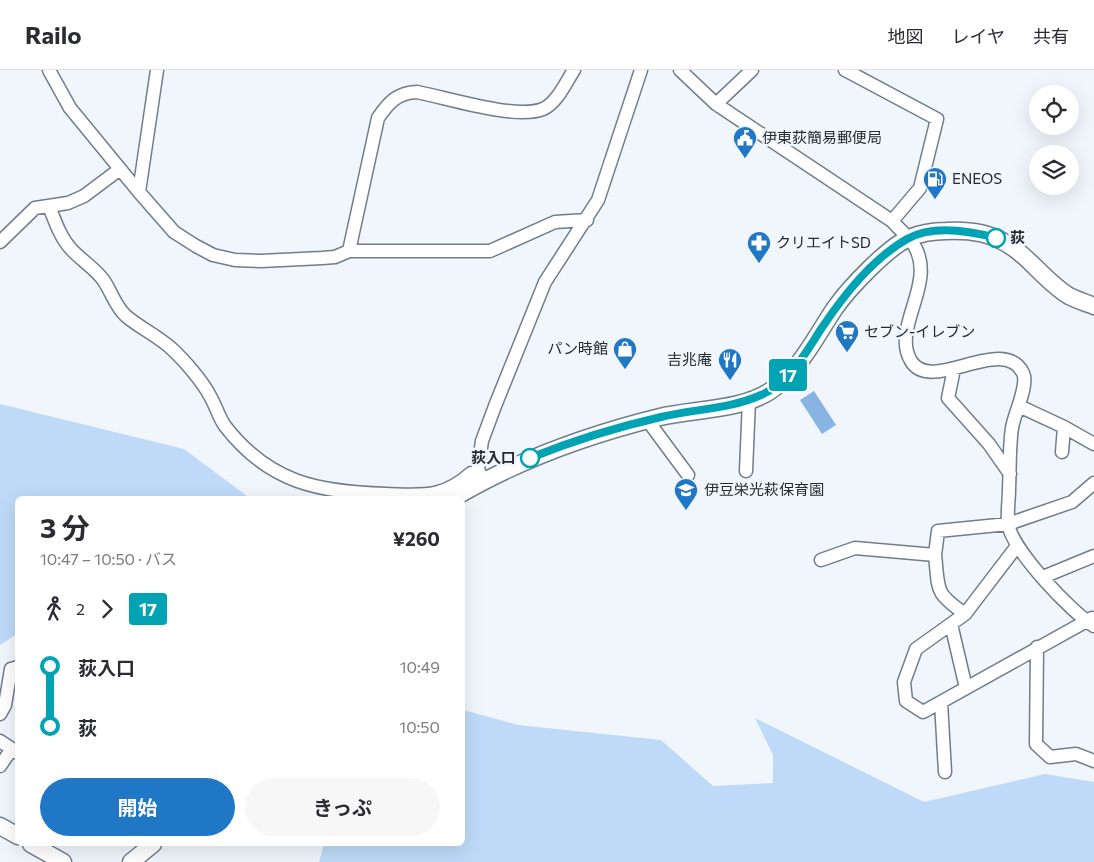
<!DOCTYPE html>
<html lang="ja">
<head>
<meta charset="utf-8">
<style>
  :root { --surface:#fff; --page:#f7f7f7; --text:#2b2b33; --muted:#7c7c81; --line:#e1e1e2; --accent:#2077c5 }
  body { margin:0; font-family:Commissioner,"Noto Sans JP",sans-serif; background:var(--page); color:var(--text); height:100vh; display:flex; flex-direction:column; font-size:19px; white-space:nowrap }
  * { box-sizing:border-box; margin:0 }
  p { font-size:16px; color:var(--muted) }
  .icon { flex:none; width:28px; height:28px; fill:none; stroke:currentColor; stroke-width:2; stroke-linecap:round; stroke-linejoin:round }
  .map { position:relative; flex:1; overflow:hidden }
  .drawer { position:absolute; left:15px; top:426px; width:450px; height:350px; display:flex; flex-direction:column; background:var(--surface); border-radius:8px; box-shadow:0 5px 20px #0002 }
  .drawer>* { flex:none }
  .badge { padding:0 10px; border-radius:4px; font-size:18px; line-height:32px }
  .buttons { position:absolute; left:1029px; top:15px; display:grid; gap:10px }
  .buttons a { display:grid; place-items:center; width:50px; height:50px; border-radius:50%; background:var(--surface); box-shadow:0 5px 20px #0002; font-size:25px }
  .map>.badge { position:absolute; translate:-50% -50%; box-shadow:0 0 0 2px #fff }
  .legs { display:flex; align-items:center; gap:8px; height:55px; padding:0 25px; font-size:16px }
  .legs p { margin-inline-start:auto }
  .summary { display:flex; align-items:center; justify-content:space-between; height:85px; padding:0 25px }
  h1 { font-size:28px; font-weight:700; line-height:38px }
  .primary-button { display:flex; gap:10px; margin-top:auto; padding:10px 25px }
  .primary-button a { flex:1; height:58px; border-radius:30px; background:var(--accent); color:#fff; font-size:20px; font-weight:700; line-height:58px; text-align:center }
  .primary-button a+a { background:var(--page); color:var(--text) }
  ul { padding:0 25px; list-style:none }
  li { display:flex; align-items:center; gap:18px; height:60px; font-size:19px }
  li i { display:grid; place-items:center; width:8px; height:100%; margin:0 6px; background:currentColor }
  li i::after { content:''; width:12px; height:12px; margin:-6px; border:4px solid; border-radius:50%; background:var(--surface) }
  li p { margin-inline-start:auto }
  li:first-child i { background:linear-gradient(#0000 50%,currentColor 0) }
  li:last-child i { background:linear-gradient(currentColor 50%,#0000 0) }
  header { display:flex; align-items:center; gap:30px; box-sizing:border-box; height:70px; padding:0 25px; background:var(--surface); border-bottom:1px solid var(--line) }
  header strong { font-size:24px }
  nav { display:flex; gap:28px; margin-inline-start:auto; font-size:18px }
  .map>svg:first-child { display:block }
</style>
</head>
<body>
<header>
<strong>Railo</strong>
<nav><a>地図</a><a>レイヤ</a><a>共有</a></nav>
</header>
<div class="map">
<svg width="1094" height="792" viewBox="0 0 1094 792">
  <rect width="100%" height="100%" fill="#f0f6fc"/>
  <path fill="#bedaf8" d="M0,334l184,45 67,50h-233l-1,135 -17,11z
    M463,640l55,15 143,15 52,46 60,-3v-28l-18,-37 169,84 121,-28 49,8v80h-775l5,-18h138z"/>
  <path fill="#87b4e3" d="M814,321l22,34 -14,9 -22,-34z"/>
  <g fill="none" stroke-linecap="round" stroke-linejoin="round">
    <g stroke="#707d8b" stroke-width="15">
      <path id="minor" d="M49,0l21,38 69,84 35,40 22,14 17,9 22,5 26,1 61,-3 13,-1 14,-6 29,-133c11,-16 19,-25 39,-26 31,6 99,28 126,17 14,-6 23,-27 31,-39
        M680,0l36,34 176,117c7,8 17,16 23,26 21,38 -24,81 -4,114 20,34 92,-28 112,12 6,12 -9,41 -11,55 -3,20 -2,41 -3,61 0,11 -2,23 -1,34 3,26 63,89 86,103
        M845,0l92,49 -17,69 -28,33
        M716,34l36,-34
        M139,122l18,-122
        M49,136c6,15 11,31 22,43 11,12 24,19 33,32 8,12 11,25 22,35 14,12 32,20 46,33 12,11 31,33 38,47 6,10 9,22 15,30 44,57 93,66 161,68 36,1 56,5 85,-21l6,1 6,6
        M0,172l35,-34 33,-5 16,-7 36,-27
        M349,181h141l65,-29 32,-2
        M954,299l-6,29 41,46 21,30
        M1019,336l45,21 30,17
        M648,351l40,54
        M1062,382l2,-25
        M746,401l3,-71
        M483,410l-5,-11 4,-28 13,-35 50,-124 53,-82 43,-130
        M1017,476l-52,68 -49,35 -12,33 2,19 17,11 169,-94
        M935,485c4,36 -1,37 30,59
        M821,490l34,-12 80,7 3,-24 70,-7 64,-22 22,-19
        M1043,507l51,-21
        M951,554l15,64
        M1037,577l-1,97 14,13 26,-3 18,7
        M941,632l4,70
        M0,644l5,-9 6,-36 7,-2
        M0,671l18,12
        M0,696l11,-16"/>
    </g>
    <g stroke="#707d8b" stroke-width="19">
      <path id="major" d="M452,429c65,-39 135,-64 208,-82 34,-8 85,-7 113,-28 28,-21 43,-53 62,-81 14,-20 53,-61 74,-70 12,-5 25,-7 37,-7 19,-1 40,1 56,10 26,13 42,40 67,55 8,4 17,7 25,10
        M0,756l18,10
        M31,774l32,18
        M131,792l22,-18"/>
    </g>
    <use href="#minor" stroke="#fff" stroke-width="12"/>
    <use href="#major" stroke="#fff" stroke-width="16"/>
  </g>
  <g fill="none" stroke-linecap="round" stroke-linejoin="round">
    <g stroke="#fff" stroke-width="11">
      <path id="line-1" d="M530,388c42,-17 87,-31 131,-41 33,-8 69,-8 100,-22 28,-12 44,-41 60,-66 23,-34 50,-69 86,-90 25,-14 63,-8 89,-1"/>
    </g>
    <use href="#line-1" stroke="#00a3b4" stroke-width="8"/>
  </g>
  <defs>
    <g id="civic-pin" transform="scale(1.25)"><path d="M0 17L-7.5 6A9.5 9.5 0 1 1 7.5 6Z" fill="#2077c5" stroke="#f0f6fc"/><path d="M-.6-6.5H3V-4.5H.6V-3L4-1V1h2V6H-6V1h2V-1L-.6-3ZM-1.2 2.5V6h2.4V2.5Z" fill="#fff"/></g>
    <g id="fuel-pin" transform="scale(1.25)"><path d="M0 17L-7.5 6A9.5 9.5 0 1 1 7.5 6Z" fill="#2077c5" stroke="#f0f6fc"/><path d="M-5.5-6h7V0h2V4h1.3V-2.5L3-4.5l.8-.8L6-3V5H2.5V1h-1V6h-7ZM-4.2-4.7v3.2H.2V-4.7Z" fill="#fff"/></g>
    <g id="pharmacy-pin" transform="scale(1.25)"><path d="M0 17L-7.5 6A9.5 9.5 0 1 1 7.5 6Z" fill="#2077c5" stroke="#f0f6fc"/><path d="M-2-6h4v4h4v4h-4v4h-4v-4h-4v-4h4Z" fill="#fff"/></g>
    <g id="supermarket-pin" transform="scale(1.25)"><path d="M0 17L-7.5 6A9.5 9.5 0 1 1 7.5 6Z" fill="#2077c5" stroke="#f0f6fc"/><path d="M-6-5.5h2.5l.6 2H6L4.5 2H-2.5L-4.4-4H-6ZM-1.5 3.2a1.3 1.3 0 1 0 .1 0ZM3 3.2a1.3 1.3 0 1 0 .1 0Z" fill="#fff"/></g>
    <g id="shop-pin" transform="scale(1.25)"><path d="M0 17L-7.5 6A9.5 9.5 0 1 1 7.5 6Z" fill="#2077c5" stroke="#f0f6fc"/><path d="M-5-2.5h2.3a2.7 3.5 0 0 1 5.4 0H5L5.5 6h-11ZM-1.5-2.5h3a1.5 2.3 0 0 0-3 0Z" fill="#fff"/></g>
    <g id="restaurant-pin" transform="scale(1.25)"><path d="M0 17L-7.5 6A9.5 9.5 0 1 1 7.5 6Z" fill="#2077c5" stroke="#f0f6fc"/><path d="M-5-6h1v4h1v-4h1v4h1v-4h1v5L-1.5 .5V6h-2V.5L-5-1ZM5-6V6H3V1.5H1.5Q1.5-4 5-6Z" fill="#fff"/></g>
    <g id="school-pin" transform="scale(1.25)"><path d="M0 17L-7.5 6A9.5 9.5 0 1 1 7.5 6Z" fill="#2077c5" stroke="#f0f6fc"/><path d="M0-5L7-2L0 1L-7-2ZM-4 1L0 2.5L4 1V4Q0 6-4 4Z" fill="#fff"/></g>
  </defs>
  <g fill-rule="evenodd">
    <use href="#civic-pin" x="745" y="68"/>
    <use href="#fuel-pin" x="935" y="109"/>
    <use href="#pharmacy-pin" x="759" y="173"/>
    <use href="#supermarket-pin" x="847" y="262"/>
    <use href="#shop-pin" x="625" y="279"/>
    <use href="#restaurant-pin" x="730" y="290"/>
    <use href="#school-pin" x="686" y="420"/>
  </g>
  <g fill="#fff" stroke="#00a3b4" stroke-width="2.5">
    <circle cx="996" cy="168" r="9"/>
    <circle cx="530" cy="388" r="9"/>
  </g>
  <g text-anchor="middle" stroke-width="5" stroke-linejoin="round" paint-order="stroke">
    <g font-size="15" fill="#262b31" stroke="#f0f6fc" text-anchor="start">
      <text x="762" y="73">伊東荻簡易郵便局</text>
      <text x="952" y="114">ENEOS</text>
      <text x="776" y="178">クリエイトSD</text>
      <text x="864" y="267">セブン-イレブン</text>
      <text x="608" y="284" text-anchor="end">パン時館</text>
      <text x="712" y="295" text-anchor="end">吉兆庵</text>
      <text x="704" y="425">伊豆栄光萩保育園</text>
    </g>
    <g font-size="15" font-weight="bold" fill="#262b31" stroke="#f0f6fc" text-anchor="start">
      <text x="1010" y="173">荻</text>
      <text x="516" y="393" text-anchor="end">荻入口</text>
    </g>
  </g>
</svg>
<div class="buttons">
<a><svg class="icon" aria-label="locate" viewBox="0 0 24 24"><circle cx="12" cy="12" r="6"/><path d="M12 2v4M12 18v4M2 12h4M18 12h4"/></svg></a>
<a><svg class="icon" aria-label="layers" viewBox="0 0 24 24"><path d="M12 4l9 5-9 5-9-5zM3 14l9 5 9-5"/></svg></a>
</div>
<b class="badge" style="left:788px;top:305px;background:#00a3b4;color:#fff">17</b>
<section class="drawer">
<div class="summary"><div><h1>3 分</h1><p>10:47 – 10:50 · バス</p></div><b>¥260</b></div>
<div class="legs"><svg class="icon" aria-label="walk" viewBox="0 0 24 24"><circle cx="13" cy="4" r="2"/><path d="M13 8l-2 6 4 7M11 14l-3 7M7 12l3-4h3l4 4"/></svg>2<svg class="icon" aria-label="forward" viewBox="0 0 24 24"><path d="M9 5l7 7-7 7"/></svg><b class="badge" style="background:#00a3b4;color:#fff">17</b></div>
<ul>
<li><i style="color:#00a3b4"></i><b>荻入口</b><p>10:49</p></li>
<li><i style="color:#00a3b4"></i><b>荻</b><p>10:50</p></li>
</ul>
<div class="primary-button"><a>開始</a><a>きっぷ</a></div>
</section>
</div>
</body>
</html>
